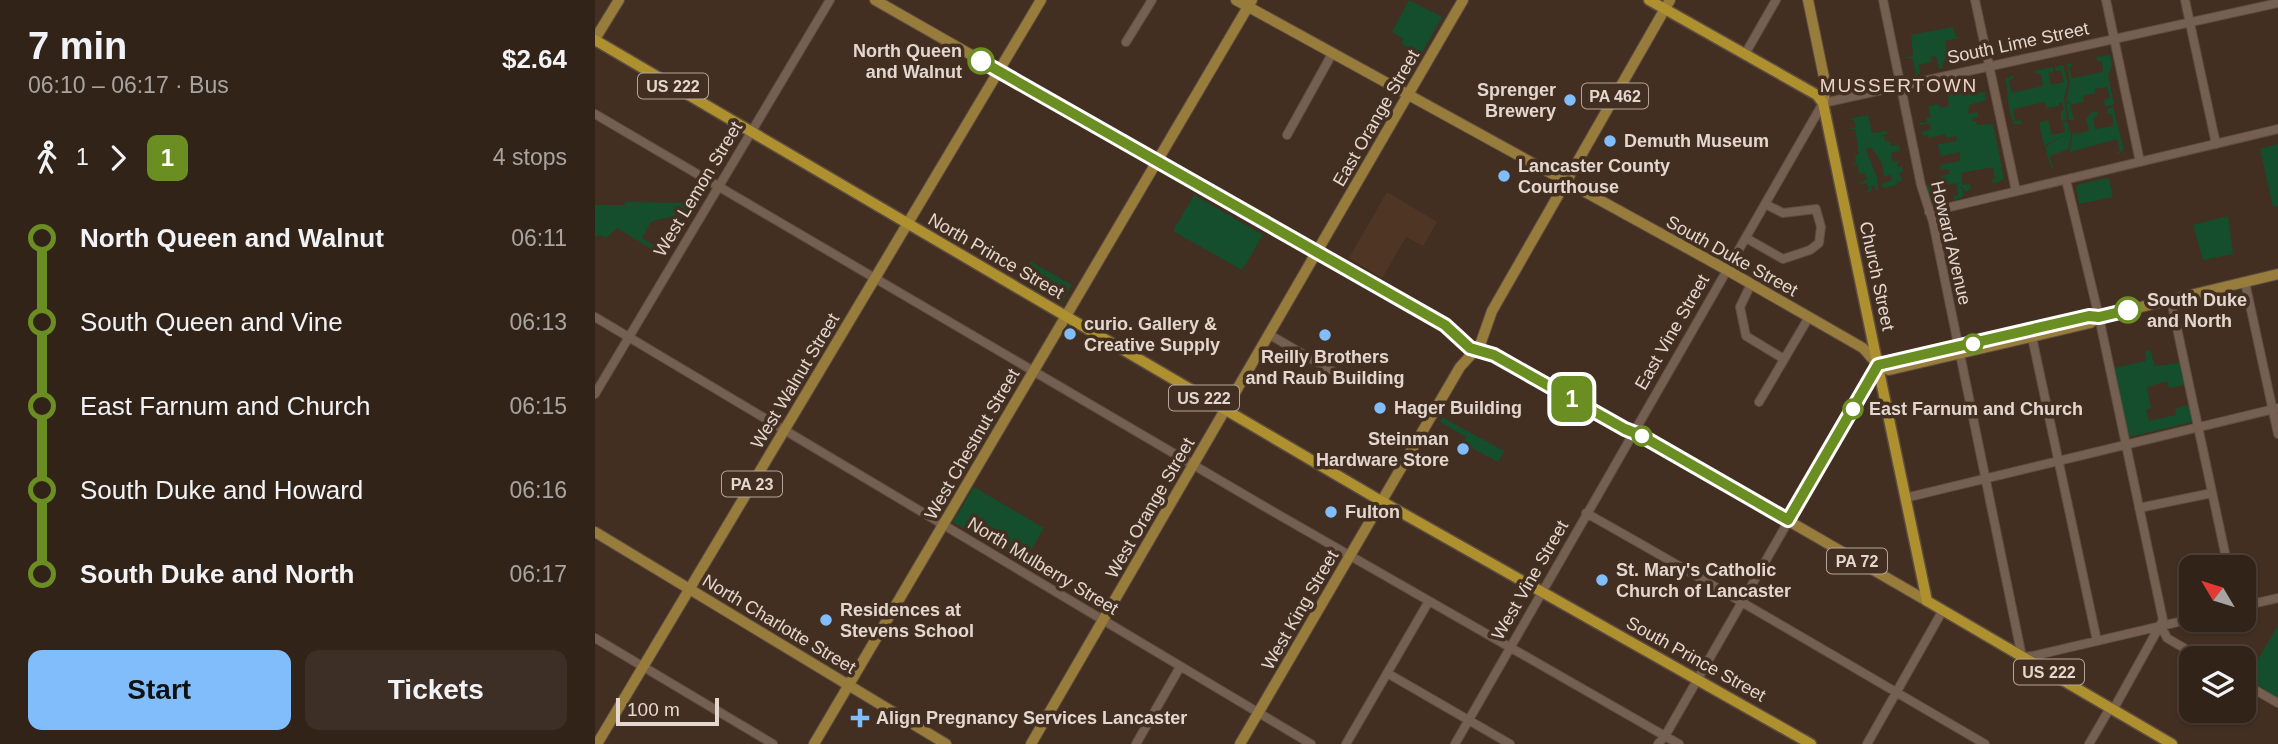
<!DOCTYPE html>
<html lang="en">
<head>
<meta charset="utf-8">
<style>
  :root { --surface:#322319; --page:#3d2f26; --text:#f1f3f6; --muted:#a8a4a2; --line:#4d4038; --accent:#80bdfa }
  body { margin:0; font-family:Helvetica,sans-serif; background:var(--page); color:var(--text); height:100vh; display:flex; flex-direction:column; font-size:26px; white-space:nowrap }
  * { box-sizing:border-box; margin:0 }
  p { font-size:23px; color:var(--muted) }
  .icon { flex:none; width:38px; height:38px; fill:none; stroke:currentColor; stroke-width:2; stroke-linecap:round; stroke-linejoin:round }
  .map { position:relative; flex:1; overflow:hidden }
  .side { display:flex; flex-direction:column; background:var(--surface); width:595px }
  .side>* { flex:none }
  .badge { padding:0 14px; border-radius:10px; font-size:24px; line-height:46px }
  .needle { width:46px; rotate:308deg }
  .fabs { position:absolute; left:1584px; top:555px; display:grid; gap:14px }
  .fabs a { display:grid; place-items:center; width:77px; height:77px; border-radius:14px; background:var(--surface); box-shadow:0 2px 5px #0004,0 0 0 2px var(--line); font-size:35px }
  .scale { position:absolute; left:21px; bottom:18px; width:103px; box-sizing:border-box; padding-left:7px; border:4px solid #e4d7cf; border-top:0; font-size:19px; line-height:24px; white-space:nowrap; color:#e4d7cf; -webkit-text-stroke:5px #422f21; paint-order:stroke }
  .map>.badge { position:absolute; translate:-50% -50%; box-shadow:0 0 0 4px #fff }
  .legs { display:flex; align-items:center; gap:10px; height:77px; padding:0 28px; font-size:23px }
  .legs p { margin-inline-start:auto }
  .head { display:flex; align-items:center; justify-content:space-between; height:119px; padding:0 28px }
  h1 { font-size:38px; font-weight:600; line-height:52px }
  .action { display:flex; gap:14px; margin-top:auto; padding:14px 28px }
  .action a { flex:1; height:80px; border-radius:14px; background:var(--accent); color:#111; font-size:28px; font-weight:600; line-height:80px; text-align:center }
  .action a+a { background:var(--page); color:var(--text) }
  ul { padding:0 28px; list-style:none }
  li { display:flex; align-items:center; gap:24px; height:84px; font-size:26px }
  li i { display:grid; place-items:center; width:10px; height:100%; margin:0 9px; background:currentColor }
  li i::after { content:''; width:18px; height:18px; margin:-9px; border:5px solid; border-radius:50%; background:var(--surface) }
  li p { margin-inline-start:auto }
  li:first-child i { background:linear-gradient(#0000 50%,currentColor 0) }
  li:last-child i { background:linear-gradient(currentColor 50%,#0000 0) }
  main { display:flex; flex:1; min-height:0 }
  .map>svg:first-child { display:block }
</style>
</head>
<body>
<main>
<section class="side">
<div class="head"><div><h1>7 min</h1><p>06:10 – 06:17 · Bus</p></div><b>$2.64</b></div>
<div class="legs"><svg class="icon" aria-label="walk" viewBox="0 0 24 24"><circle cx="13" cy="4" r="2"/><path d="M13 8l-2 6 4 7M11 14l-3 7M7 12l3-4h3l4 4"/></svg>1<svg class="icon" aria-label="forward" viewBox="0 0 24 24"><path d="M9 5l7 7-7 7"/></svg><b class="badge" style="background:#6b8e23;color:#fff">1</b><p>4 stops</p></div>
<ul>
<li><i style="color:#6b8e23"></i><b>North Queen and Walnut</b><p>06:11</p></li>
<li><i style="color:#6b8e23"></i><span>South Queen and Vine</span><p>06:13</p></li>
<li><i style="color:#6b8e23"></i><span>East Farnum and Church</span><p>06:15</p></li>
<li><i style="color:#6b8e23"></i><span>South Duke and Howard</span><p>06:16</p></li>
<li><i style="color:#6b8e23"></i><b>South Duke and North</b><p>06:17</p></li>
</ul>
<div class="action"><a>Start</a><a>Tickets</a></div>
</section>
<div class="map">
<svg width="1683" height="744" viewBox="0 0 1683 744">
  <rect width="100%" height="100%" fill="#422f21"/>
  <path fill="#4f3624" d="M792,192l50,30 -14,24 -17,-9 -24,41 -33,-20z"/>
  <path fill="#144e2d" d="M814,0l33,17 -22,39 -4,-2 -2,-6 -5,1 -8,-6 3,-4 -12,-7z
    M1358,27l3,10 4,1 -15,3 3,17 -6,5 1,5 -4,1 -3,-13 -5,1 1,5 -13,3 1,9 -8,1 4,-2 -4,-15h-10l11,-2 -2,-21z
    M1515,55l2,10 -4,10 6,29 -9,3 -1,-7 6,-2 -3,-11 -12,2v4l-12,3 1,6 -14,3 4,15h-5l-3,-17 4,1 -1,-3 -3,1 4,-20 -3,-18 8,-1 -6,4 3,11 31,-6 -1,-11h-5l-1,-4z
    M1468,65l5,18 -4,14 3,22 -6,2v-10l3,-2 -2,-7 -3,1v3l-12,2 -2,-6 -32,7 2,12 6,-1 1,4h-8c-7,-14 -5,-30 -9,-45l9,-4 -1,4 -4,2 3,12 31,-7 -2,-12h-4l-3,-3 19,-4v5l-5,1 3,12 13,-3 -3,-11h-5l-1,-4z
    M1379,79l1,4 -5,1v4l-8,2v4l23,-2 1,8 -17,5 -1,9 9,-2 1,5 -6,1 1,3h3l1,4 16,-1 11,55 -11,5 -1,-5 3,-1 -2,-11 -32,6 2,12 7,-1 1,5 -5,3 -6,-7 4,9 -3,4 -7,2v-4l4,-1 -2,-12 -26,6 2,12 7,-1 1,3 -8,2 -6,-20 15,-4v-5l9,-2 -2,-5 -7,1 -1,-5 20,-4v-9l-19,4 -3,-12 19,-3 -1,-5 -10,2 -1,-4 -16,4 -1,-3 -5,1 -1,-4 9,-3 -1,-6 -10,2 -1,-2 8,-1 -1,-4 5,-1 -3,-11 11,-2 1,4 9,-2 -2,-14 8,-2 -2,-6z
    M1518,107l11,43 -7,4v-2l3,-1 -3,-12 -44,12 -3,2c-1,-7 4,-14 2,-21l4,2 13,-3 -3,-12 6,-7 5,-1v5l-4,2 2,11 18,-3 -1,-12h-4l-1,-5z
    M1273,115l4,18 15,-2v3l-9,3 6,-1 1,5 5,1 1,4 8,-1 1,10 -2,-4 -7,2 2,9 8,-1 -4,3 1,3 4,-1 1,6 -4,1 3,8 -6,1 1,3 -14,3 -1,-4 10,-4 -1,-5 -7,1 -2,-13 -10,-15h-5l-1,2 11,27 1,13h-2l-2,-5 -3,1 1,5 -8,2 5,-3 -2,-7 -7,1v-2l7,-2 -2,-7 -6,1 -1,-9 -7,-1 5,-1 -1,-8 4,-1 -4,-25h-8l9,-2 -2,-7 -7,-1z
    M1453,120l4,15 13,-3 -2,-10 4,-1 2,7 -3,5 4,-4 1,7 -3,13 -18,7 3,12 -1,2 -7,-23 21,-13 -22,12 -5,-23z
    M1683,144v62l-5,1 -13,-58z
    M1512,178l2,1 4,18 -34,7 -3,-17 1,-2z
    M599,195l69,40 -21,35 -69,-39z
    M31,202l71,1 -10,17c-11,-4 -24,-3 -36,2l-9,16 25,15 -2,4 -48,-29 -11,10 -5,-3 -6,2v-32h29z
    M1633,216l5,38 -30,6 -10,-35z
    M435,261l42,24 -11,19 -41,-24z
    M1555,350l5,16 25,-3 4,22 -15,3 -2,-7 -20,6 4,21 -5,2 3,11 27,-6 -1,-6 14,-4 3,17 -63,15 -15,-69 32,-7 -1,-10z
    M847,417l62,34 -6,11 -35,-19 3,-6 -26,-15z
    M379,487l70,41 -21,35 -70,-41z
    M1683,625v73l-31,-20z"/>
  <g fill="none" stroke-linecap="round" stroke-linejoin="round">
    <g stroke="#5d4d40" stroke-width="10">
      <path id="minor" d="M1288,0l38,185 12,37 89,435 11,-1 158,-37
        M1380,0l41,191
        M1511,0l34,162
        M1590,0l31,144
        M531,42l26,-42
        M1150,54l31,-54
        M0,114l677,397 407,233
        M692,135l45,-81
        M1471,180l33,137 64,303 -50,90
        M1334,212l349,-83
        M1151,238l37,21 27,-9 9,-7 2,-16 -5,-18 -33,4 -18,-9
        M1650,282l33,152
        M1156,284l-11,23 6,29 38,23
        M1576,300l57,267
        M0,317l716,427
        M675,335l78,45
        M1437,337l65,304
        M0,394l235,-394
        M1164,402l50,-85
        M1310,498l373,-90
        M1544,508l73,-15
        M991,513c134,75 266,154 399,231
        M1648,606l35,-8
        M1566,626l6,12 34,20
        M0,638l178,106
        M792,673l123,71
        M1648,683l35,20
        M541,744l44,-77
        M751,744l83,-143
        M860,744l368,-641 455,-100
        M1063,744l7,-8 213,-371
        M1272,744l76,-134
        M1494,744l21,-36"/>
    </g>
    <g stroke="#5d4d40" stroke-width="12">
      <path id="major" d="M280,0l570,325 25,23 24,7 131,74 15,6 287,166
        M641,0l491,270 136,78 15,17 11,5 201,-47 9,-6
        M1213,0l18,87 -3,16
        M0,39l24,-39
        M1283,365l211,-49 10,1 179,-43
        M0,532l351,212
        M2,744l444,-744
        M219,744l438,-744
        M436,744l432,-744
        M645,744l220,-377 20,-22 12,-34 178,-311"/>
    </g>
    <g stroke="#5d4d40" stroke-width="13">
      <path id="highway" d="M1054,0l168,95 6,8 104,498 245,143
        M0,40l786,461 430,243"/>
    </g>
    <use href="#minor" stroke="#745f50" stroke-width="8"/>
    <use href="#major" stroke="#977c3c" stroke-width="10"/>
    <use href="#highway" stroke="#ae902e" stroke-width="10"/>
  </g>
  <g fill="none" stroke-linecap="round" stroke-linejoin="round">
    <g stroke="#fff" stroke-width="16">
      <path id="line-1" d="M386,61l464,264 25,23 24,7 131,74 15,6 148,85 90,-155 211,-49 10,1 29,-7"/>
    </g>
    <use href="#line-1" stroke="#6b8e23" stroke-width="10"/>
  </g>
  <g fill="#fff" stroke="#6b8e23" stroke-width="3.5">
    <circle cx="386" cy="61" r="12"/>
    <circle cx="1533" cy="310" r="12"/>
    <circle cx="1378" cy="344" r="9"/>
    <circle cx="1258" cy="409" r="9"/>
    <circle cx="1047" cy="436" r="9"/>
  </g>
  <g fill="#80bdfa" stroke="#422f21" stroke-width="2.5">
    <circle cx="975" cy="100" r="7"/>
    <circle cx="1015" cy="141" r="7"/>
    <circle cx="909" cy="176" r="7"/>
    <circle cx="475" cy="334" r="7"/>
    <circle cx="730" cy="335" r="7"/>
    <circle cx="785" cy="408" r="7"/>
    <circle cx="868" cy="449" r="7"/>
    <circle cx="736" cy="512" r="7"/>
    <circle cx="1007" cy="580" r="7"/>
    <circle cx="231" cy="620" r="7"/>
    <path d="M261.5 707.5h7v7h7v7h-7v7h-7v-7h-7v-7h7z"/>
  </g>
  <g text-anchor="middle" stroke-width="7" stroke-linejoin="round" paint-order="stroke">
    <g fill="#422f21" stroke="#b3a59b" stroke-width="2">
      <rect x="43" y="73.5" width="70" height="25" rx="5"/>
      <rect x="987" y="83.5" width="66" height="25" rx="5"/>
      <rect x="574" y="385.5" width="70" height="25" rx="5"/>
      <rect x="127" y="471.5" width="60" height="25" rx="5"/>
      <rect x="1232" y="548.5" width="60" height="25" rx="5"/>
      <rect x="1419" y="659.5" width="70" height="25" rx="5"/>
    </g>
    <g font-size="16" font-weight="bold" fill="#e4d7cf">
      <text x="78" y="92">US 222</text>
      <text x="1020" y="102">PA 462</text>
      <text x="609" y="404">US 222</text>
      <text x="157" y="490">PA 23</text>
      <text x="1262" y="567">PA 72</text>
      <text x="1454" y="678">US 222</text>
    </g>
    <g font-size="18" fill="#e4d7cf" stroke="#422f21">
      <text transform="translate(1423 43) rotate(-12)" y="6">South Lime Street</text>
      <text transform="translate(781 118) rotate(-60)" y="6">East Orange Street</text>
      <text transform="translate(103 189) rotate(-59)" y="6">West Lemon Street</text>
      <text transform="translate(1356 243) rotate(77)" y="6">Howard Avenue</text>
      <text transform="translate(401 256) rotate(30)" y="6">North Prince Street</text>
      <text transform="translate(1137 256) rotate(29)" y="6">South Duke Street</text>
      <text transform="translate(1282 276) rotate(78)" y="6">Church Street</text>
      <text transform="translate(1077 332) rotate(-60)" y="6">East Vine Street</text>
      <text transform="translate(200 381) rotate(-59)" y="6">West Walnut Street</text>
      <text transform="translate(377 444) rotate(-60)" y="6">West Chestnut Street</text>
      <text transform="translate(555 508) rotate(-60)" y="6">West Orange Street</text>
      <text transform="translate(448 566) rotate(31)" y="6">North Mulberry Street</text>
      <text transform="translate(935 580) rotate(-60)" y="6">West Vine Street</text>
      <text transform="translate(705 610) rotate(-60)" y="6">West King Street</text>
      <text transform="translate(184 624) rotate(31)" y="6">North Charlotte Street</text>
      <text transform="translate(1101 659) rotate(29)" y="6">South Prince Street</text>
    </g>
    <g font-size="18" font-weight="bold" fill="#e4d7cf" stroke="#422f21" text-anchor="start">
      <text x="367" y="57" text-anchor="end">North Queen<tspan x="367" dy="21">and Walnut</tspan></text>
      <text x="1552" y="306">South Duke<tspan x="1552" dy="21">and North</tspan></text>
      <text x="1274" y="415">East Farnum and Church</text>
    </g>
    <g font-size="18" font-weight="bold" fill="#e4d7cf" stroke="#422f21" text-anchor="start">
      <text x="961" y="96" text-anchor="end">Sprenger<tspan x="961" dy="21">Brewery</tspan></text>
      <text x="1029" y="147">Demuth Museum</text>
      <text x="923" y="172">Lancaster County<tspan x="923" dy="21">Courthouse</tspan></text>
      <text x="489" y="330">curio. Gallery &amp;<tspan x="489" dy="21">Creative Supply</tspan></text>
      <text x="730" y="363" text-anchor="middle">Reilly Brothers<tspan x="730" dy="21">and Raub Building</tspan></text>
      <text x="799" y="414">Hager Building</text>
      <text x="854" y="445" text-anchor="end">Steinman<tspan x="854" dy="21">Hardware Store</tspan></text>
      <text x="750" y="518">Fulton</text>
      <text x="1021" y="576">St. Mary's Catholic<tspan x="1021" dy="21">Church of Lancaster</tspan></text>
      <text x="245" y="616">Residences at<tspan x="245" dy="21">Stevens School</tspan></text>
      <text x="281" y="724">Align Pregnancy Services Lancaster</text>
    </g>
    <g font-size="19" letter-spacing="2" fill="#edd4c3" stroke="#422f21">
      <text x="1304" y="92">MUSSERTOWN</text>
    </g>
  </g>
</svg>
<div class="fabs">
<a><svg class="needle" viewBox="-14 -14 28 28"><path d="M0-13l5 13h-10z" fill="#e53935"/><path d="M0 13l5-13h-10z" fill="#a8a4a2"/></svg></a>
<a><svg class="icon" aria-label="layers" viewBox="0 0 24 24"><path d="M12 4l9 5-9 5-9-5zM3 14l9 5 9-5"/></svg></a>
</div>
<div class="scale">100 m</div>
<b class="badge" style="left:977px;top:399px;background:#6b8e23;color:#fff">1</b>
</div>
</main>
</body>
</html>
